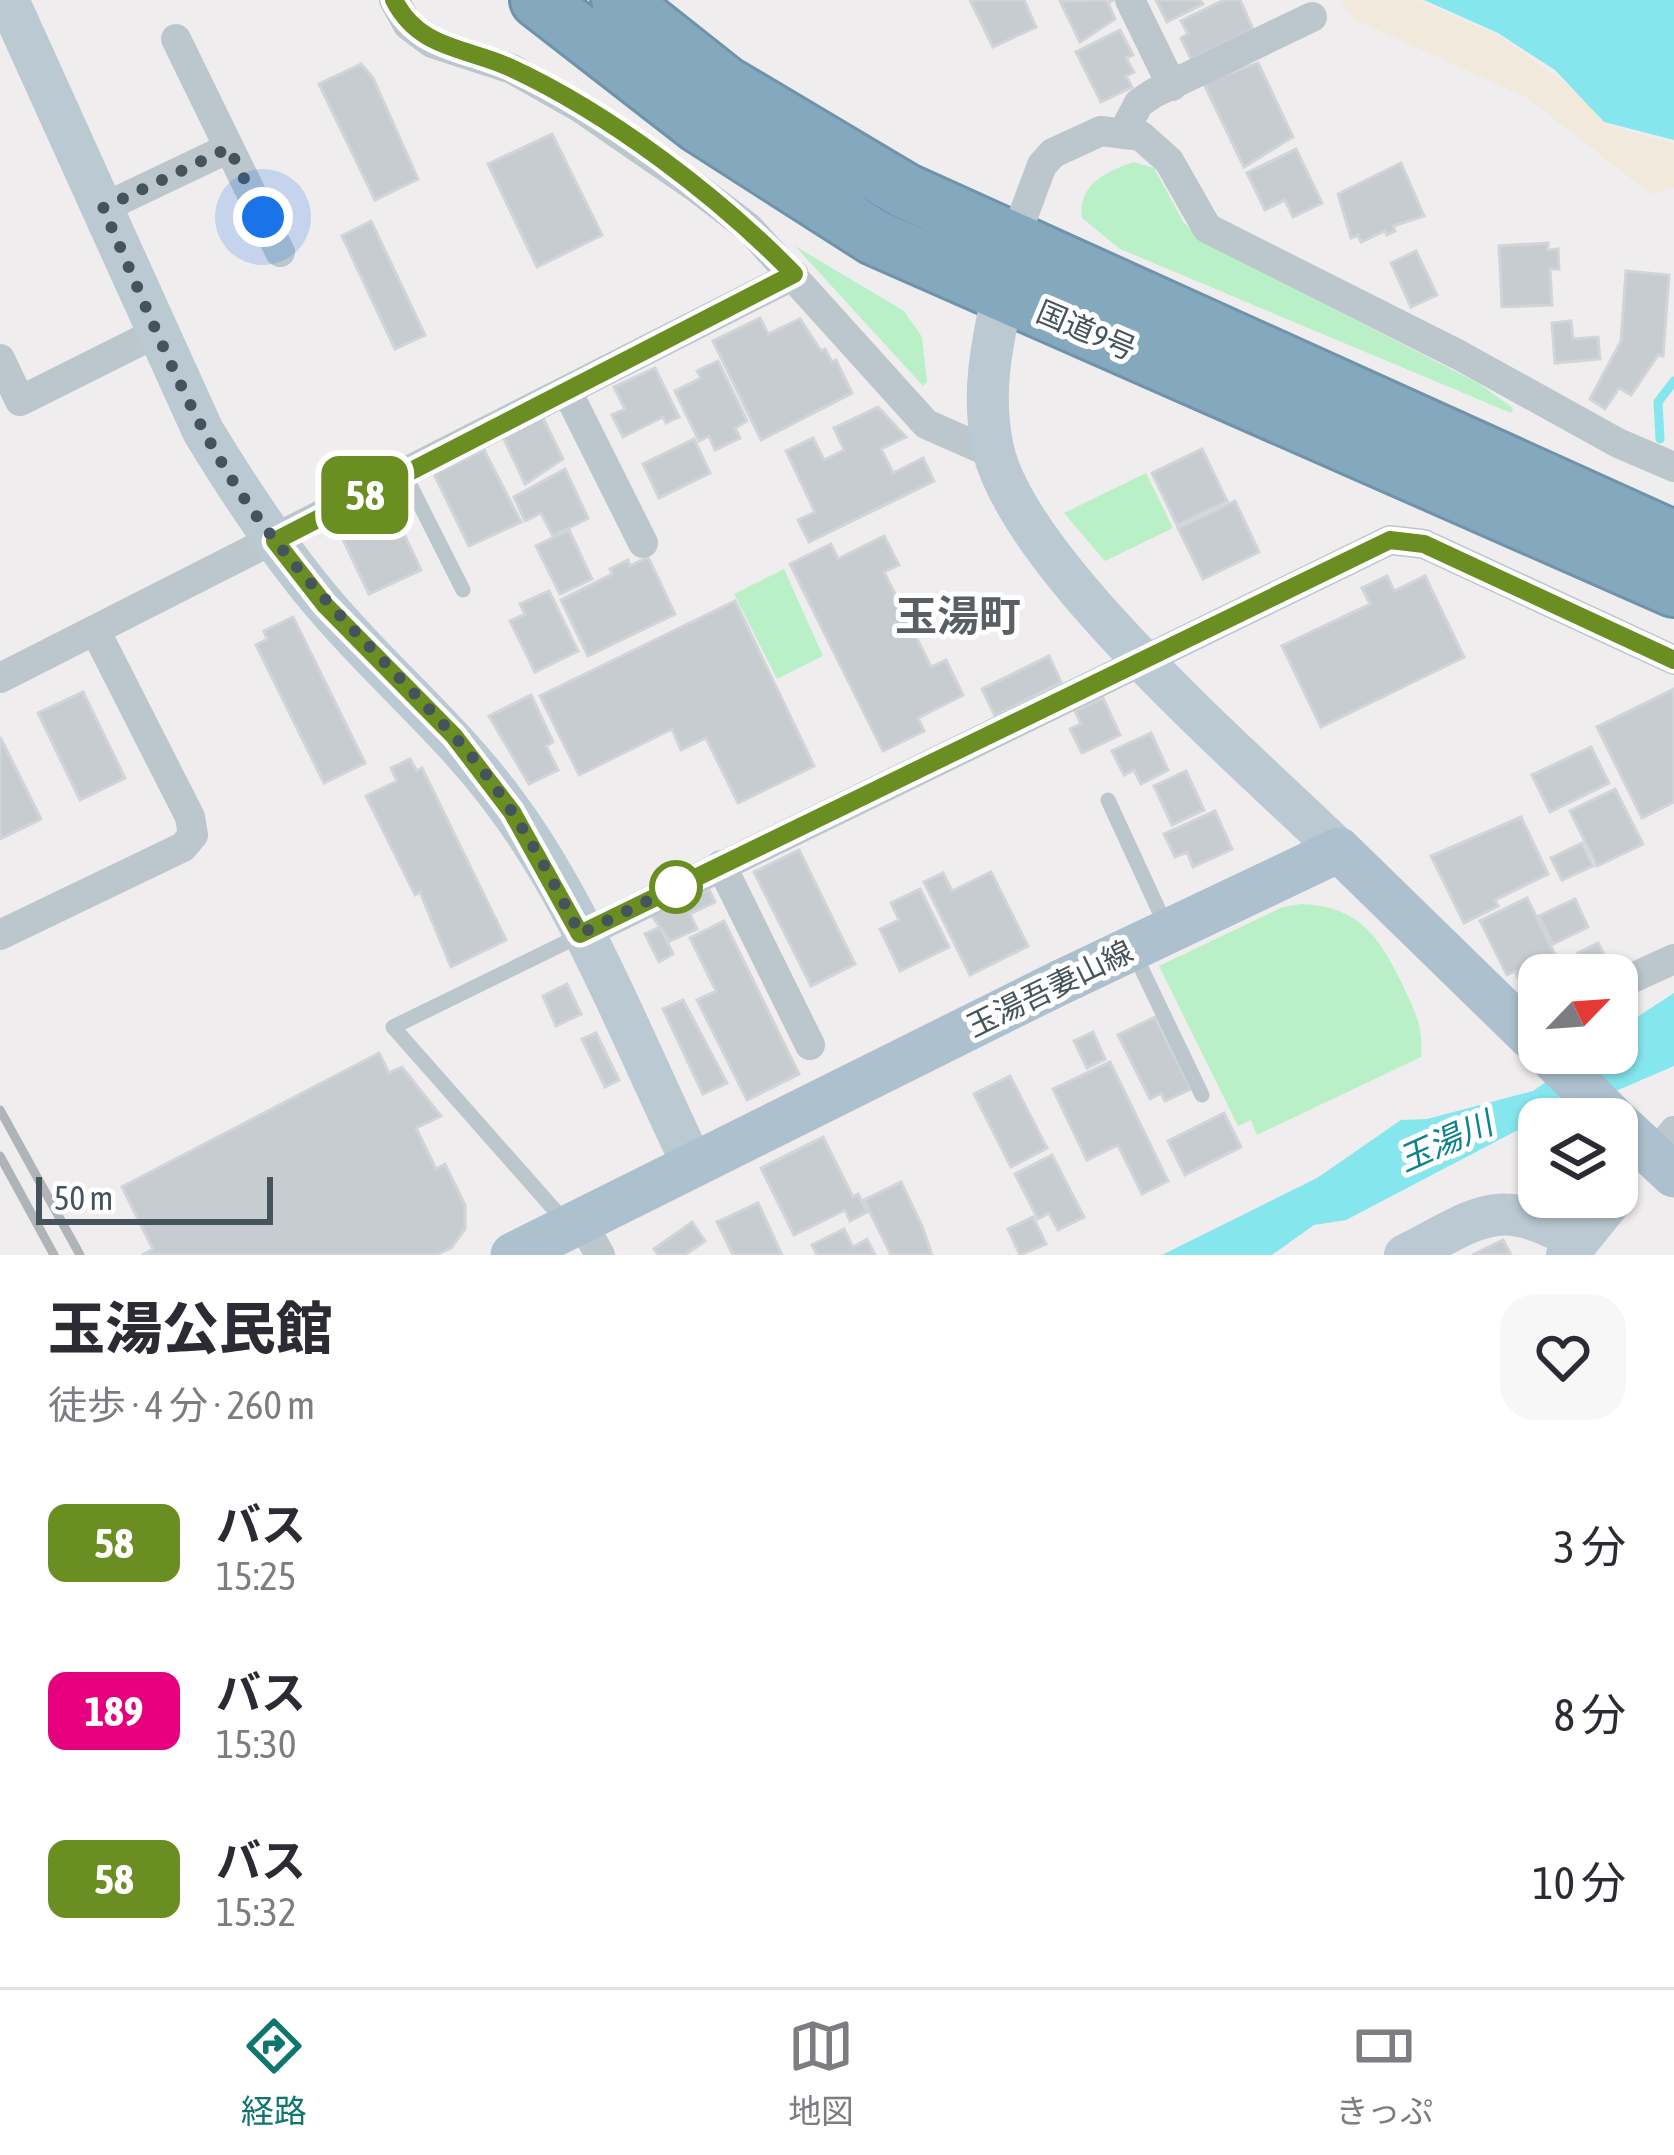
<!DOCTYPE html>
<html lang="ja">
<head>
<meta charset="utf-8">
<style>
  :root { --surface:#fff; --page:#f7f7f7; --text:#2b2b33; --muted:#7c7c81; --line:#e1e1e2; --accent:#0f766e }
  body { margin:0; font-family:"Asap Condensed","Noto Sans JP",sans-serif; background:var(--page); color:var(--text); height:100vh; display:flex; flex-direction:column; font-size:45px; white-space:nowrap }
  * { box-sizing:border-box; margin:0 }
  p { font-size:39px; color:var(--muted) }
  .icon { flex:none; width:66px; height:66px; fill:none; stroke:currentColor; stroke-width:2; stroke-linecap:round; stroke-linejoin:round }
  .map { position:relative; height:1255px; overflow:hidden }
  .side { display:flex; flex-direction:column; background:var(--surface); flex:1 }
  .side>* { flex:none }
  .badge { padding:0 24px; border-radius:18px; font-size:42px; line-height:78px }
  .needle { width:78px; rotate:65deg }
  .controls { position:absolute; left:1518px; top:954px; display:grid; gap:24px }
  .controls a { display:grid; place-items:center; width:120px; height:120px; border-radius:24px; background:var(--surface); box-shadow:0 3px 9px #0004; font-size:60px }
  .scale { position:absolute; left:36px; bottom:30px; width:237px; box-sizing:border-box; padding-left:12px; border:6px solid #45545b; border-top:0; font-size:33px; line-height:42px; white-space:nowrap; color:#45545b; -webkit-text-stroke:9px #fff; paint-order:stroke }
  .you { position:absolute; width:60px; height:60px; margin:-30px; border:9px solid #fff; border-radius:50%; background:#1a73e8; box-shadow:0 0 0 18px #1a73e833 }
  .map>.badge { position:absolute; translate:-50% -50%; box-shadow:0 0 0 6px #fff }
  .round { display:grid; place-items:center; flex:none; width:126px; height:126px; border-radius:36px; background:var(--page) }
  .head { display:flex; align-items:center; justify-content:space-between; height:204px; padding:0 48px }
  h1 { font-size:57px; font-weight:800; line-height:90px }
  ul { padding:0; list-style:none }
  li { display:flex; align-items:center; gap:36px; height:168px; padding:0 48px }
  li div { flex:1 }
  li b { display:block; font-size:45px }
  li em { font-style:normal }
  li .badge { min-width:132px; font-weight:700; text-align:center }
  .tabs { display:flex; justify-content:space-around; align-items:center; height:168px; border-top:3px solid var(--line); background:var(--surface); font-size:33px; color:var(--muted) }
  .tabs a { display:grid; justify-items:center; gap:6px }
  .tabs .current { color:var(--accent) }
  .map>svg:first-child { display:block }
</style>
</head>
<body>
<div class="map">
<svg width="1674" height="1255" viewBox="0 0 1674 1255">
  <rect width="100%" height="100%" fill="#f0edee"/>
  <path fill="#baf0c7" d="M1134,162l20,6 30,55 20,19 274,141 35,25 -2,5 -391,-164 -38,-31c-5,-33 25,-47 52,-56z
    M795,246l109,65 18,26 5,45 -4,4z
    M1146,473l27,55 -68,33 -41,-48z
    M784,569l39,87 -46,23 -43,-85z
    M1301,904c58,2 79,33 102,82 12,25 21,42 18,71l-164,78 -6,-15 -13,6 -79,-160 124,-59z"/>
  <path fill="#f2e9dd" d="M1341,0h76l81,35 81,58 25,31 70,20v43l-23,7 -124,-96 -173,-79z"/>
  <path fill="#86e6ee" d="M1424,0h250v140l-70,-18 -49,-52 -57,-37z
    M1674,993v73l-116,50 -19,3 -193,101 -32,5 -42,30h-110l155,-77 84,-58 26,-1 106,-28 55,-38h29v-23z"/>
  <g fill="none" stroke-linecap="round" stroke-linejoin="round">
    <path stroke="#86e6ee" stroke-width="9" d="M1660,439l-2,-37 16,-21"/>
  </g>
  <path fill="#c7ccd0" stroke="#d1d5d9" stroke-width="3" d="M970,0h54l12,27 -43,20z
    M1113,0l-5,3 7,16 -35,23 -20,-41z
    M1156,0h44l3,4 -36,18z
    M1224,0h16l13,29 -62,30 -10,-21 7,-4 -7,-13z
    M1120,30l13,25 -7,3 8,14 -8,4 6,11 -31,15 -25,-50z
    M1258,63l35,74 -49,30 -41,-85z
    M361,64l12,14 45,101 -43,21 -56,-116z
    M552,134l50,101 -65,32 -49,-103z
    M1296,149l26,54 -29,14 -8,-17 -20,10 -18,-37z
    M1401,163l23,53 -31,10 2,5 -8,4 -2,-4 -24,11 -3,-7 -7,3 -13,-44z
    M371,221l54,114 -30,14 -53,-113z
    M1548,243v7l10,-1 1,20h-9l2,36 -50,2 -3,-61z
    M1416,251l21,44 -26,12 -20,-44z
    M1626,271l43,4 -6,81 -5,-1 -27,40 -12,-7 -14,21 -15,-10 31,-58z
    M760,318l8,16 32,-15 21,32 4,-2 7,13 4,-2 16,33 -91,47 -48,-99z
    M1571,321l2,18 25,-2 2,22 -45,4 -3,-40z
    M718,361l29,60 -12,7 5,10 -25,12 -6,-14 -10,5 -24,-50 26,-13 -4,-7z
    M655,368l24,49 -13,6 -3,-6 -40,20 -11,-22 13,-6 -11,-22z
    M878,407l28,30 -25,12 12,24 30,-15 11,23 -125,61 -11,-22 17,-8 -29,-61 27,-13 11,22 20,-10 -10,-22z
    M543,418l20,41 -38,25 -22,-47z
    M694,439l16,34 -51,25 -16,-34z
    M1202,449l25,52 -50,24 -25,-52z
    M484,450l37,72 -52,24 -35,-72z
    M565,469l23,49 -35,18 -12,-23 -16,8 -11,-24z
    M1235,501l24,51 -56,27 -25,-51z
    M390,504l31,66 -52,24 -31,-65z
    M569,530l23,49 -32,15 -24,-48z
    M884,536l15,29 -15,7 47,95 15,-7 17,35 -45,23 6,13 -41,20 -93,-187 41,-20 7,15z
    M648,557l27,57 -87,42 -27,-56 51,-26 -2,-5 18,-9 2,6z
    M1387,576l7,15 31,-15 39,81 -143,70 -39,-81 88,-42 -8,-16z
    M549,591l29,60 -43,21 -25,-51 15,-7 -5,-10z
    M735,601l79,165 -76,37 -32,-65 -25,12 -9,-21 -93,46 -39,-79z
    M293,617l72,146 -41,20 -68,-138 11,-6 -3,-8z
    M1049,656l12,26 -66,34 -13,-27z
    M1674,689v113l-32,16 -45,-91z
    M83,692l42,86 -45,22 -42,-87z
    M531,695l22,47 -7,4 12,24 -29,14 -40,-68z
    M1103,698l17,37 -38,18 -12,-24 11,-5 -6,-13z
    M1151,733l17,37 -27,14 -7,-14 -10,5 -12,-24z
    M0,737l41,82 -41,20z
    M1591,747l18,36 -59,29 -18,-37z
    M410,759l7,12 5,-3 84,172 -55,27 -31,-75 -5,3 -49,-99 31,-15 -6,-13z
    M1186,771l18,39 -32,15 -18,-39z
    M1615,789l28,55 -46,22 -27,-55z
    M1215,811l17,38 -39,18 -6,-15 -12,5 -11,-23z
    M1521,817l27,57 -53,26 3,6 -34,17 -33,-67z
    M1582,843l11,23 -31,14 -11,-22z
    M799,850l56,114 -44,22 -57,-114z
    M991,872l37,74 -58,29 -46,-93 19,-9 9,18z
    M709,889l6,13 -25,12 7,15 -27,12 -18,-25z
    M920,889l29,58 -49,24 -20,-42 19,-9 -8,-17z
    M1527,898l38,77h-26v21l-10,4 -14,-29 -8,4 -27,-54z
    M1575,899l13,28 -35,17 -14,-28z
    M724,921l75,153 -52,26 -50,-100 19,-9 -26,-53z
    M660,927l13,27 -14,8 -14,-28z
    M1598,943l12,23 -21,9 -11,-22z
    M567,984l14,30 -25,12 -13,-30z
    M683,1000l44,83 -24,11 -40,-85z
    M1155,1017l36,72 -26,12 -4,-8 -11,6 -32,-64z
    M1093,1032l12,27 -18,9 -13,-27z
    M596,1033l23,47 -14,7 -23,-48z
    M379,1053l10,20 13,-6 39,49 -25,12 20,41 9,-5 20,41v24l-14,19 -15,7h-294l11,-6 -31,-62z
    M1110,1062l58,119 -26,13 -24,-49 -31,15 -34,-71z
    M1010,1076l37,72 -36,19 -37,-73z
    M1224,1113l17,34 -56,28 -17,-34z
    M823,1137l30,60 5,-3 9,18 -17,9 -5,-11 -51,25 -33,-67z
    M1052,1155l32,62 -26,13 -9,-17 -11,6 -23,-45z
    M901,1182l21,44 10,29h-41l-27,-55z
    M758,1203l24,52h-49l-16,-33z
    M1033,1217l13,27 -26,11 -12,-26z
    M692,1222l13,19 -20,14h-27l-4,-6z
    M844,1229l9,18 14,-8 8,16h-58l-5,-10z
    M1503,1240l8,15h-39z"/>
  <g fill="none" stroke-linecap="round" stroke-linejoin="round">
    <g stroke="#6f93aa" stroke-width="60">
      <path id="highway" d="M538,0l161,125 175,112 800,352
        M619,0l106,84 180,107 769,348"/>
    </g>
    <path stroke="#bbc7cd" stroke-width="15" d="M405,475l58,115
      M1108,800l59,128
      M1133,951l69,144
      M567,1224l-174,-197 188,-92"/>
    <path stroke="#bbc7cd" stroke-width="30" d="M394,0l14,25 24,18 80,26 67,38 119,82 51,39 177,196 68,30
      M1130,0l42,86
      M176,39l104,213
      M1124,131l15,-28 15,-10 158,-76
      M103,208l126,-60
      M1014,240l28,-75 11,-12 48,-22 40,5 28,25 38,67 252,127 159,88 56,24
      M0,359l20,42 138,-69
      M567,391l76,152
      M0,678l794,-403
      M721,865l89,180
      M0,935l183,-88 10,-12 -3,-18 -95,-187
      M581,935l809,-395 34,4 250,116
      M1617,985l57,-26
      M1654,1155l20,-24
      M581,1221l19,34"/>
    <path stroke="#bac9d2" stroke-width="42" d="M8,0l195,431c37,61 75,119 121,173 59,70 130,128 184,203 74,100 130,245 185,358
      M1008,267c-12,63 -29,118 -15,182 27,117 256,313 346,401
      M1405,1255c75,-37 91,-61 170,-16
      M1567,1255l47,-58"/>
    <path stroke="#acc1cd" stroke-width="45" d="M1547,1053l67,66
      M1617,1122l57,53
      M513,1255l544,-271 282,-134 200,195"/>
    <use href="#highway" stroke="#84a8be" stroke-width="54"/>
    <path stroke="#afb4b8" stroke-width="9" d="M0,1110l80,145
      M0,1156l54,99"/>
  </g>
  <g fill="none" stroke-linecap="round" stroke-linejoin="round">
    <g stroke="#fff" stroke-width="27">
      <path id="line" d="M394,0c25,49 70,47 115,67 100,46 209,129 285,207l-519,267 50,64 129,131 58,76 68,122 810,-394 34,4 250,116"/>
    </g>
    <use href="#line" stroke="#6b8e23" stroke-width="18"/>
    <path stroke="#45545b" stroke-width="12" stroke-dasharray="0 21.6" d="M263,217l-34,-69 -126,60c47,105 87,217 155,310 59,80 129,144 195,217 54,58 92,130 127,199l106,-52 -10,5"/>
  </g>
  <circle fill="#fff" stroke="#6b8e23" stroke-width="6" cx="676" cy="887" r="24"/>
  <g text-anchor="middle" stroke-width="10" stroke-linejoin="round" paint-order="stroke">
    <g font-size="30" fill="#45545b" stroke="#fff">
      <text transform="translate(1086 331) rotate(23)" y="10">国道9号</text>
      <text transform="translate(1050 989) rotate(-26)" y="10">玉湯吾妻山線</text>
    </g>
    <g font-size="33" font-style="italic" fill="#0b838c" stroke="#fff">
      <text transform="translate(1445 1141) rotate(-24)" y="12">玉湯川</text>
    </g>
    <g font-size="42" font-weight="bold" fill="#5a5f63" stroke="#fff">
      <text x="958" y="631">玉湯町</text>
    </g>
  </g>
</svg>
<div class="controls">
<a><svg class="needle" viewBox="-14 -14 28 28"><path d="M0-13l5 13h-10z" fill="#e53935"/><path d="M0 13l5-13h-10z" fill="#7c7c81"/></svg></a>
<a><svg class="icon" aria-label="layers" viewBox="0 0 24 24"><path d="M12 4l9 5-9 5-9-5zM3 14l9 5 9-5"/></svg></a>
</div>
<div class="scale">50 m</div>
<div class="you" style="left:263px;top:217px"></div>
<b class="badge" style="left:365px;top:495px;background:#6b8e23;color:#fff">58</b>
</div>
<section class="side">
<div class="head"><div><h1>玉湯公民館</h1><p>徒歩 · 4 分 · 260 m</p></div><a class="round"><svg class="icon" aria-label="heart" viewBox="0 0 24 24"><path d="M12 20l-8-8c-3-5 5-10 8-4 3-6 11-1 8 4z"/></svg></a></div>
<ul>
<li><span class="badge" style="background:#6b8e23;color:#fff">58</span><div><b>バス</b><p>15:25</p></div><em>3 分</em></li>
<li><span class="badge" style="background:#e6007e;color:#fff">189</span><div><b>バス</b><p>15:30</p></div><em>8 分</em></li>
<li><span class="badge" style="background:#6b8e23;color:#fff">58</span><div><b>バス</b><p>15:32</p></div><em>10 分</em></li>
</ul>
</section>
<nav class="tabs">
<a class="current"><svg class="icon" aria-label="directions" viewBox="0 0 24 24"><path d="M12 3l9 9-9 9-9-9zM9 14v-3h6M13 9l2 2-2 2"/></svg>経路</a>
<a><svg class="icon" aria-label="map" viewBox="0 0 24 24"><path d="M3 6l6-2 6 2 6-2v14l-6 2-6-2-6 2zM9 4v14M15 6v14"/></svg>地図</a>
<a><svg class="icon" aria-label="tickets" viewBox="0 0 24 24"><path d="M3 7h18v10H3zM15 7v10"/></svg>きっぷ</a>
</nav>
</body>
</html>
